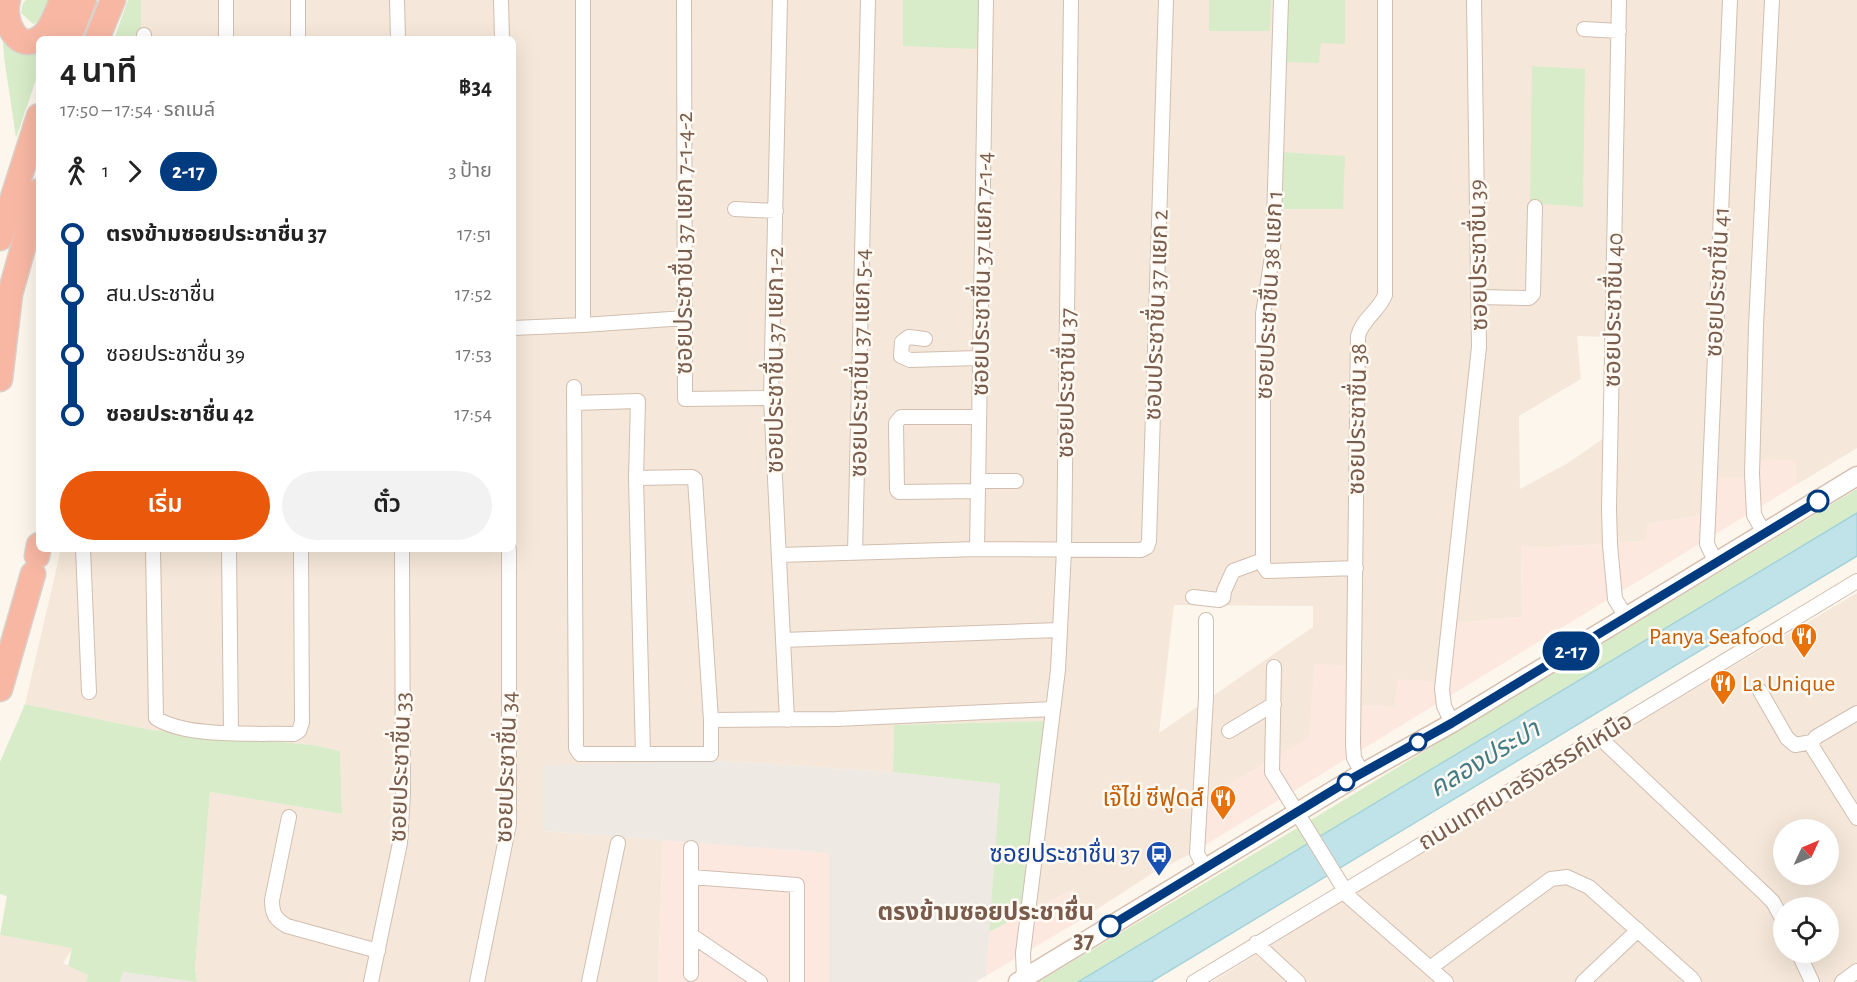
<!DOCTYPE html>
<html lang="th">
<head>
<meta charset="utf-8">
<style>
  :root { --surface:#fff; --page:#f2f2f2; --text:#222; --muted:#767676; --accent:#ea580c }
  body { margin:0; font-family:"Alegreya Sans","Noto Sans Thai",sans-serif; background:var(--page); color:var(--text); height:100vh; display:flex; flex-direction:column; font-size:22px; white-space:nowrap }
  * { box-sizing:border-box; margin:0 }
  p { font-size:20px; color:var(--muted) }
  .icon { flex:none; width:33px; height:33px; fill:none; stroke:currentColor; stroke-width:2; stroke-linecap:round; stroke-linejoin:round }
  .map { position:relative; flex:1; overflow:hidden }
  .sheet { position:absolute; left:36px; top:36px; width:480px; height:516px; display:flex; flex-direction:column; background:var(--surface); border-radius:9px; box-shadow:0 6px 24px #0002 }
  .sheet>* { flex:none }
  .badge { padding:0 12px; border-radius:20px; font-size:21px; line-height:39px }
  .needle { width:39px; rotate:46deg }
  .buttons { position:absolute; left:1773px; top:819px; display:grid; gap:12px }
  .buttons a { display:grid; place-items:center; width:66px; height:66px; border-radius:50%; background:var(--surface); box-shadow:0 6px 24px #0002; font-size:30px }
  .map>.badge { position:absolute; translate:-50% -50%; box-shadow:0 0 0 3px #fff }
  .legs { display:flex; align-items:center; gap:9px; height:66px; padding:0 24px; font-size:20px }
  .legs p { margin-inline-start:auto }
  .headline { display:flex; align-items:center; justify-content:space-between; height:102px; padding:0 24px }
  h1 { font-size:33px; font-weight:600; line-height:45px }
  .action { display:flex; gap:12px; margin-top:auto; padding:12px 24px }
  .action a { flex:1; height:69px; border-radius:36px; background:var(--accent); color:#fff; font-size:24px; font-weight:600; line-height:69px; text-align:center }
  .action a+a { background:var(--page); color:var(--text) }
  ul { padding:0 24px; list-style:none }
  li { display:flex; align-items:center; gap:21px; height:60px; font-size:22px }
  li i { display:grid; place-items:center; width:9px; height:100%; margin:0 8px; background:currentColor }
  li i::after { content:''; width:15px; height:15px; margin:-8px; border:4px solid; border-radius:50%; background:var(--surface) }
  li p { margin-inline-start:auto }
  li:first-child i { background:linear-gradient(#0000 50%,currentColor 0) }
  li:last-child i { background:linear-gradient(currentColor 50%,#0000 0) }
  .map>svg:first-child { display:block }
</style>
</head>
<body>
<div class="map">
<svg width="1857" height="982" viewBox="0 0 1857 982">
  <rect width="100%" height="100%" fill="#fdf6ec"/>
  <path fill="#f5e8da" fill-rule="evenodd" d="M141,0h1716v448l-61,37 -1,-25 -50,18h-30l-14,37 -53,9 -2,17 -104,7 -21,-2 1,71 -74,7 -9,58 -44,25 -36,-1 -50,32 -105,61 -12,54 -39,20 -79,51v-35l-52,26 24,-191 -3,-3 -149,4 -1,47 -172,-11 -178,70 120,9 -5,142h-461l-2,-14 15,-176 132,22 -2,-63 -27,-6 -162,-15 -126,-26 36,-155h452v-510h-372zM1577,336l30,1 -3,101 -36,25 -48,26 -1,-73 62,-37zM1174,605l139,1v21l-154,106z
    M1857,593v389h-645l216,-135zM1784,830h44v44h-44zM1784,908h44v44h-44z
    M0,935l73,13 -10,15 25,12 -2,7h-86z"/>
  <path fill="#fde8e0" d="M1749,459l46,1 1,25 -604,368 12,-54 105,-61 5,-74 46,2 -1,40 36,1 2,-28 42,3 9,-58 74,-7 -1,-72 21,3 104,-7 2,-17 53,-9 14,-38 30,1z
    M663,840l167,13 -1,129h-171z
    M1074,889v35l-88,52 3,-44z"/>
  <path fill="#efe9e4" d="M721,761l172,11 107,12 -14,192 -11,6h-146v-129l-286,-22v-66z
    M123,972l75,10h-78z"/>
  <path fill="#d8ecc9" d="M26,0h32l-8,18 -17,6 -12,-11 2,-10z
    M128,0h13v39h-27z
    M903,0h76l-1,49 -75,-3z
    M1209,0h62l-1,31h-61z
    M1285,0h60v44l-24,-1 -2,20 -35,-1z
    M2,28l37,22v21l-23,67 -12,-81z
    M1532,66l53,3 -2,138 -53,-4z
    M1281,152l64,4 -2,53h-64z
    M1857,489v24l-779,469h-40l276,-164z
    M25,704l126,26 162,15 27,6 2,63 -132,-22 -15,176 2,14 -74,-10 -3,10h-34l2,-7 -20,-9 4,-18 -72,-13 7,-39 -7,-2v-132z
    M1043,721l3,3 -24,191 -33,17 11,-148 -107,-12 1,-47z"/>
  <path fill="#bfe3e8" stroke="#a5d3da" stroke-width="1.5" d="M1857,513v43l-706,426h-73z"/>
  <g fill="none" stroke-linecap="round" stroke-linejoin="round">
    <g stroke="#d1beb0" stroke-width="16">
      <path id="street" d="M226,0v39
        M298,0v39
        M397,0l1,39
        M501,0l1,39
        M583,0v325
        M684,0l1,399 86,-1
        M780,0l-9,398 16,322
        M1281,0l-8,250 -10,64v251l4,6 89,-3
        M1619,0l-10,508 1,37 5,54 11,18
        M1584,29l35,2
        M144,35v4
        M735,209l41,2
        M1478,297l51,1 4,-4 2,-87
        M513,328l70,-3 102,-7
        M925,339l-16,-2 -7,5 -1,14 9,4 69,-2
        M574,387l2,361 4,6h131v-34l-16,-241 -3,-2 -56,1
        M574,403l64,-2 -2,77 7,276
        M978,481h38
        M978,491l-79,1 -2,-2 -1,-67 5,-6h78
        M1764,533l-10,-18 -2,-41 4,-148 16,-326
        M83,549l6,143
        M153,549l3,169c30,20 100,15 138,16l5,-3 3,-9 -1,-173
        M229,549l2,184
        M977,549l9,-549
        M855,553l13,-553
        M779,555l198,-6 164,1 6,-3 2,-6 17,-541
        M1716,563l-9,-19 23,-544
        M1193,597l26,3 4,-2 1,-7 9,-20 30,-11
        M783,640l276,-10
        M1274,667l-2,105 77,125 97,85
        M1760,691l27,47 8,7 17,-3
        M711,720l126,-1 215,-10
        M1452,723l-8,-17 -2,-17 37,-342 -5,-347
        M1229,731l45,-27
        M1598,736l167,158 8,8 11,20
        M1812,742l1,6 44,70
        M1812,742l4,-5 41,-24
        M1362,773l-8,-15 -1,-14 5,-408c4,-17 21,-25 27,-41v-295
        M289,817l-17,83c0,14 3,19 15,26l91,25
        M1205,869l-8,-16 9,-155v-78
        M691,877l106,8v97
        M691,935l69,47
        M1256,943l42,39
        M1798,952l14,30
        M1430,968l121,-89 16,-2 22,10 102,91 3,4
        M691,974v-126
        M371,982l29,-139 3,-50 -1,-244
        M477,982l32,-158v-275
        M589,982l29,-139
        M1025,982l-1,-3 -1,-26 35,-283 6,-120 7,-550
        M1194,982l663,-401
        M1583,982l55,-52
        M1842,982l15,-11"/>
    </g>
    <g stroke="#d6c0b0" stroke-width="21">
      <path id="secondary" d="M1018,982l336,-204 98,-55 405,-247"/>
    </g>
    <g stroke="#dad1cd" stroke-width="27">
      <path id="highway" d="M8,0c-6,20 9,55 33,37 11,-7 16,-26 21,-37
        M68,39l16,-39
        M97,39l16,-39
        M0,238l39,-122
        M0,379l10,-85 29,-103
        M37,556l2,-11
        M0,689l33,-115"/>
    </g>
    <use href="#street" stroke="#fff" stroke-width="14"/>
    <use href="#secondary" stroke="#fff" stroke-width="18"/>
    <use href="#highway" stroke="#f7b7a3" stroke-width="24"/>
  </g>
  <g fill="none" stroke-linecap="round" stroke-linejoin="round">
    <g stroke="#fff" stroke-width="14">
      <path id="line-1" d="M1110,926l243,-148 99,-55 366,-222"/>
    </g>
    <use href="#line-1" stroke="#003b80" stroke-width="9"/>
  </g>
  <defs>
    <g id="restaurant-pin" transform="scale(1.35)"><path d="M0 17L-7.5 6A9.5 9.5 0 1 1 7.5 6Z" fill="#e8710a" stroke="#fffaf3"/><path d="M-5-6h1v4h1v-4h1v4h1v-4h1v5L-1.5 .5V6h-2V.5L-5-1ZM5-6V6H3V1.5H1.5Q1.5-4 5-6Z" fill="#fff"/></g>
    <g id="bus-pin" transform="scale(1.35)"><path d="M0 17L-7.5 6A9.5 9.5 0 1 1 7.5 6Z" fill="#1a4fb4" stroke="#fffaf3"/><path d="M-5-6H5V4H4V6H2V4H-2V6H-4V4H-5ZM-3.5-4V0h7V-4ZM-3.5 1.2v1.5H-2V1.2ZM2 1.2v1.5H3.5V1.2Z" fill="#fff"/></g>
  </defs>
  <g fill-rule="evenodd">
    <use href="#restaurant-pin" x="1804" y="636"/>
    <use href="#restaurant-pin" x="1723" y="683"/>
    <use href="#restaurant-pin" x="1223" y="798"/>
    <use href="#bus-pin" x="1159" y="854"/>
  </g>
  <g fill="#fff" stroke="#003b80" stroke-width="3">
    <circle cx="1818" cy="501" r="10"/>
    <circle cx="1418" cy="742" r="8"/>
    <circle cx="1346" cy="782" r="8"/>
    <circle cx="1110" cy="926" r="10"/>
  </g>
  <g text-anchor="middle" stroke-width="5" stroke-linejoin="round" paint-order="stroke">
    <g font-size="24" fill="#7a5c4d" stroke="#fffaf3">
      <text transform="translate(684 243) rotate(-90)" y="8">ซอยประชาชื่น 37 แยก 7-1-4-2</text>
      <text transform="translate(1478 255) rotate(-91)" y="8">ซอยประชาชื่น 39</text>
      <text transform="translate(982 274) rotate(-89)" y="8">ซอยประชาชื่น 37 แยก 7-1-4</text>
      <text transform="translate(1717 282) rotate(-87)" y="8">ซอยประชาชื่น 41</text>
      <text transform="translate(1269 295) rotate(-87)" y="8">ซอยประชาชื่น 38 แยก 1</text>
      <text transform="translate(1613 310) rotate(-89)" y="8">ซอยประชาชื่น 40</text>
      <text transform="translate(1156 315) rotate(-88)" y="8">ซอนประชาชื่น 37 แยก 2</text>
      <text transform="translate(775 360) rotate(-90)" y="8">ซอยประชาชื่น 37 แยก 1-2</text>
      <text transform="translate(860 363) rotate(-89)" y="8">ซอยประชาชื่น 37 แยก 5-4</text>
      <text transform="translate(1066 383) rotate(-89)" y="8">ซอยประชาชื่น 37</text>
      <text transform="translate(1357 419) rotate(-89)" y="8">ซอยประชาชื่น 38</text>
      <text transform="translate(400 767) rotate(-88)" y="8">ซอยประชาชื่น 33</text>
      <text transform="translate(506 767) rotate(-88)" y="8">ซอยประชาชื่น 34</text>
      <text transform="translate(1525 781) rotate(-31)" y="8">ถนนเทศบาลรังสรรค์เหนือ</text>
    </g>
    <g font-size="24" fill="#c56008" stroke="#fffaf3" text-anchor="end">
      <text x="1784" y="644">Panya Seafood</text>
      <text x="1742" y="691" text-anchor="start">La Unique</text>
      <text x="1204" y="806">เจ๊ไข่ ซีฟูดส์</text>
    </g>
    <g font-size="24" fill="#164399" stroke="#fffaf3" text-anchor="end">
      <text x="1140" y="862">ซอยประชาชื่น 37</text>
    </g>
    <g font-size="24" font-weight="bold" fill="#7a5c4d" stroke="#fffaf3" text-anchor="end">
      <text x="1094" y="920">ตรงข้ามซอยประชาชื่น<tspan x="1094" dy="28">37</tspan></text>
    </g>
    <g font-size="26" font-style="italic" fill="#437c86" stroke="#fffaf3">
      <text transform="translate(1484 758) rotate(-31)" y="9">คลองประปา</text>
    </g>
  </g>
</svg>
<div class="buttons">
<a><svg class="needle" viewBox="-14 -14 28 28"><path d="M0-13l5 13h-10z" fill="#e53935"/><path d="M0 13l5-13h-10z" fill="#767676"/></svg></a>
<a><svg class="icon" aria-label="locate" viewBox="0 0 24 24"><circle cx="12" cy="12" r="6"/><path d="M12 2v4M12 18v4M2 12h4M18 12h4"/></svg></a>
</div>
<b class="badge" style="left:1571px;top:651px;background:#003b80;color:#fff">2-17</b>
<section class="sheet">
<div class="headline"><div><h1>4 นาที</h1><p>17:50 – 17:54 · รถเมล์</p></div><b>฿34</b></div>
<div class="legs"><svg class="icon" aria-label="walk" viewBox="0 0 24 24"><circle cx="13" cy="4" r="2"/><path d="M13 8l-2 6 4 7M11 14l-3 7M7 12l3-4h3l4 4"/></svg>1<svg class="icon" aria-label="forward" viewBox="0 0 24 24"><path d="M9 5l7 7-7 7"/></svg><b class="badge" style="background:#003b80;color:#fff">2-17</b><p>3 ป้าย</p></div>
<ul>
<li><i style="color:#003b80"></i><b>ตรงข้ามซอยประชาชื่น 37</b><p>17:51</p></li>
<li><i style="color:#003b80"></i><span>สน.ประชาชื่น</span><p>17:52</p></li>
<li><i style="color:#003b80"></i><span>ซอยประชาชื่น 39</span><p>17:53</p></li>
<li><i style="color:#003b80"></i><b>ซอยประชาชื่น 42</b><p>17:54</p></li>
</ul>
<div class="action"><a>เริ่ม</a><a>ตั๋ว</a></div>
</section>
</div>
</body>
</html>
